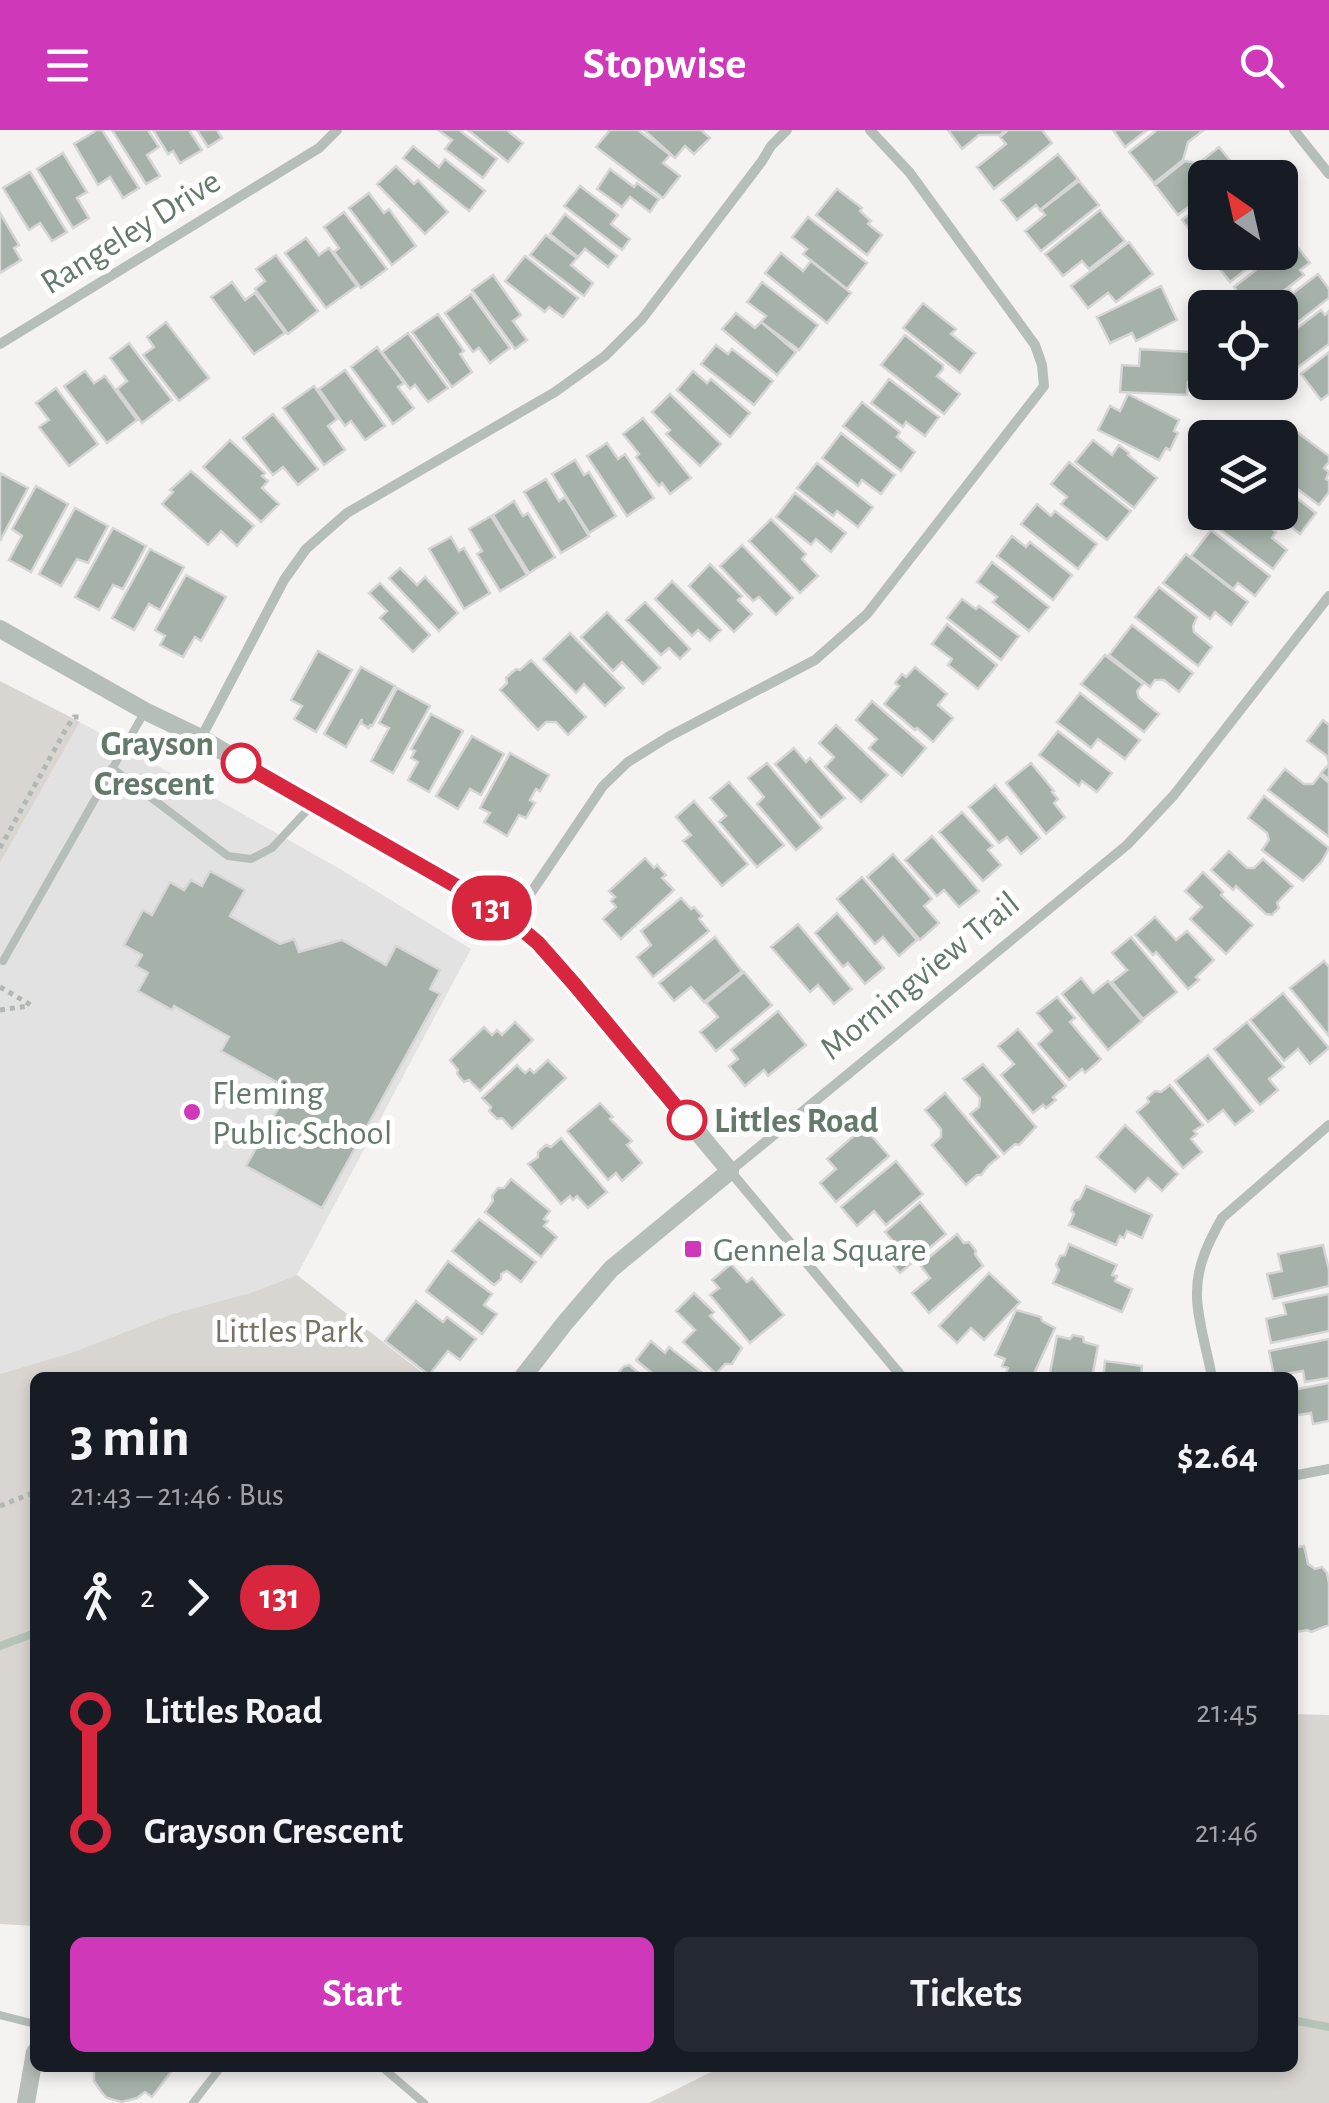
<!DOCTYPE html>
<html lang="en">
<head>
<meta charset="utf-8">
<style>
  :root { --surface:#171b24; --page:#242831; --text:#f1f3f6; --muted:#9ea1a6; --accent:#cf38b9 }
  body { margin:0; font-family:"Alegreya Sans",sans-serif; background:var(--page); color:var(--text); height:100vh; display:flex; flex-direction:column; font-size:38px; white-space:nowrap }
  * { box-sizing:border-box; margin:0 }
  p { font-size:32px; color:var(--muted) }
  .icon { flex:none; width:55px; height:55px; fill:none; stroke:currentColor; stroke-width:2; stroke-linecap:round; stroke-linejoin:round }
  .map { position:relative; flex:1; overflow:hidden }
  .drawer { position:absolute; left:30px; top:1242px; width:1268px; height:700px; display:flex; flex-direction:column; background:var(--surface); border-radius:15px; box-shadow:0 5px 15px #0003 }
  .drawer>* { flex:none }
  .badge { padding:0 20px; border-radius:32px; font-size:35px; line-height:65px }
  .needle { width:65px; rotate:326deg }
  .buttons { position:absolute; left:1188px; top:30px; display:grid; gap:20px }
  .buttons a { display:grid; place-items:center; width:110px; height:110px; border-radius:15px; background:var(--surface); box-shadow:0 5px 15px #0003; font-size:50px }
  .map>.badge { position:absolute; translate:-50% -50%; box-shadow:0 0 0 5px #fff }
  .legs { display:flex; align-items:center; gap:15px; height:110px; padding:0 40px; font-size:32px }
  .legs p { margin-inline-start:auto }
  .head { display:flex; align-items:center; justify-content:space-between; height:170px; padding:0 40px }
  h1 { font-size:55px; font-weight:700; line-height:75px }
  .primary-button { display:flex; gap:20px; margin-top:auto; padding:20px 40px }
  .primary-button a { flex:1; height:115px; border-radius:15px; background:var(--accent); color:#fff; font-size:40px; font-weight:700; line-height:115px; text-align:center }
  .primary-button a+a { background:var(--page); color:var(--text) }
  ul { padding:0 40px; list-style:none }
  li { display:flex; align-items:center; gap:35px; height:120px; font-size:38px }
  li i { display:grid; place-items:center; width:15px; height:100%; margin:0 12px; background:currentColor }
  li i::after { content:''; width:25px; height:25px; margin:-12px; border:8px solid; border-radius:50%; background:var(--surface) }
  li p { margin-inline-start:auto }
  li:first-child i { background:linear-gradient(#0000 50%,currentColor 0) }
  li:last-child i { background:linear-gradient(currentColor 50%,#0000 0) }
  header { display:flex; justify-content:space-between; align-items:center; height:130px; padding:0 40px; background:var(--accent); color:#fff; font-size:45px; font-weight:700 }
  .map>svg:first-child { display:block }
</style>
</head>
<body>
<header><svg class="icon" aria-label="menu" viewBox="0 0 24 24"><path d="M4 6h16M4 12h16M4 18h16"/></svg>Stopwise<svg class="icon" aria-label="search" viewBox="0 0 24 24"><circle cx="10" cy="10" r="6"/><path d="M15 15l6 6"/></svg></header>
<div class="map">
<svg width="1329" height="1973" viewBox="0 0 1329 1973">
  <rect width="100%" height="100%" fill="#f5f2f2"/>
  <path fill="#e3e2e2" d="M80,592l260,147 131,80 -174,326 -47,18 -78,21 -99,38 -73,22v-511z"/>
  <path fill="#d9d6d2" d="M0,551l80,41 -80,141z
    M297,1145l131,102 -393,1v548l-35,-2v-550l73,-22 99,-38 78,-21z
    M1293,1584l36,1v388h-680l70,-35h573z"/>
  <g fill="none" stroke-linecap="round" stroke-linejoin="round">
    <path stroke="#b6c4b8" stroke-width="8" d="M0,1516l35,-13
      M1292,1890l37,7"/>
  </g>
  <path fill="#a5b1a9" stroke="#d6d5d5" stroke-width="2.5" d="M97,0h5l37,58 -16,10 -13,-21 -12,8 -24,-41z
    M112,0h36l11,17 -12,8 13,21 -14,8z
    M153,0h36l13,20 -22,13 -7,-12 -5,3z
    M197,0h20l5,8 -14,9z
    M438,0h21l38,29 -14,19 -38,-29 7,-9z
    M468,0h39l16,13 -15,19z
    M610,0h28l32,25 -7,8 17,13 -17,22 -67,-51z
    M644,0h57l9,8 -16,16 -9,-8 -10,12z
    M948,0h58l-6,5h-21l-17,14z
    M1008,0h34l10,13 -58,46 -17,-22 29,-23 -6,-7z
    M1113,0h34l-22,17z
    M1157,0h47l-16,12 -5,18 -29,23 -25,-31z
    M413,16l26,21 6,-8 40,32 -16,20 -66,-53z
    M1219,17l18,22 -12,9h-20v16l-27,21 -23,-30 30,-24 14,2z
    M63,23l24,39 -10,6 12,20 -16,10 -36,-59z
    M1058,24l20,25 -38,31 -4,-5 -19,15 -16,-20z
    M396,36l18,18 4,-4 30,32 -23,22 -48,-50z
    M610,39l24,18 3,-4 22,16 -9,13 -20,-15 -8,10 -25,-18z
    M30,42l37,60 -15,9 -12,-18 -11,7 -26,-42z
    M1079,51l20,24 -58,46 -16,-20 20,-16 -4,-5z
    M580,56l38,29 -7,9 19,15 -8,11 -58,-44z
    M837,59l25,19 -2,3 11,10 -3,3 14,11 -15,20 -51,-40z
    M369,63l15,20 5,-4 27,37 -24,19 -43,-57z
    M1205,72v48l-23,-30z
    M1100,80l25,31 -36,28 -7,-8 -19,15 -18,-22z
    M344,82l43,57 -26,19 -27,-36 5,-4 -15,-21z
    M0,83l19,32 -5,3 7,12 -21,13z
    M565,84l52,42 -9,11 -23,-18 -7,8 -28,-23z
    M808,87l59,46 -20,26 -44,-35 4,-5 -15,-12z
    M546,105l31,23 -6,7 22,18 -9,13 -54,-41z
    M306,108l13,17 10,-7 28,38 -31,22 -41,-55z
    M1293,111l17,22 -10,7 4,5 -42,33h-12l-16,-21z
    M1129,112l24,32 -37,28 -8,-9 -20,15 -17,-22z
    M1214,122h54l-38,30 -20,-26z
    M781,123l22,18 8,-10 40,32 -24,30 -62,-50z
    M276,125l42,56 -30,23 -33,-45 10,-8 -9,-12z
    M525,126l53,42 -15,19 -14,-10 -4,5 -40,-31z
    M1318,144l11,15v9l-49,38v-28h-16l25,-20 4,5z
    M493,145l28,40 -8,6 14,19 -12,9 -43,-59z
    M232,152l13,18 10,-7 30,40 -31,21 -43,-57z
    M762,152l56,43 -19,25 -38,-28 5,-6 -19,-14z
    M1161,156l16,34 -41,21 -4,-8 -22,10 -13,-26z
    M471,164l39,54 -20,15 -11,-15 -6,4 -28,-39z
    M923,173l33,26 -5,5 24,19 -15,20 -57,-45z
    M1321,180l4,5 4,-4v33l-32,24 -17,-22v-5z
    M736,183l19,15 6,-6 35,30 -19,23 -55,-46z
    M438,184l26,37 -4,3 12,18 -20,15 -40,-55z
    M166,192l43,56 -30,23 -36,-46 11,-8 -7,-10z
    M408,203l40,55 -20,14 -13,-17 -5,4 -28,-37z
    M905,205l38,30v4l-6,7 23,18 -16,20 -63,-49z
    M129,213l43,57 -30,23 -25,-34 10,-8 -17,-23z
    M716,215l12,9 4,-5 41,32 -19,24 -53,-41z
    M377,217l27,36 -6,4 16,21 -21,16 -42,-57z
    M1140,219l51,3 -1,13 4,1 -1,16h-5l-1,13 -67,-3 2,-27 17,1z
    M1329,222v42l-8,6 -20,-26z
    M345,240l40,56 -20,14 -14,-19 -6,5 -26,-37z
    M85,241l9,12 11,-7 32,44 -30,23 -43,-57z
    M693,241l14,12 4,-4 39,34 -20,24 -53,-47z
    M889,249l50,38 -14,19 -19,-14 -3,5 -32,-24z
    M314,256l23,33 -9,7 17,24 -21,15 -41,-57z
    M56,258l42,56 -29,22 -30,-39 10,-7 -13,-17z
    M670,264l51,50 -21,22 -34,-32 4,-4 -18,-18z
    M1128,264l51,26 -5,11 4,2 -8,17 -4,-2 -7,12 -61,-30 12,-24 10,5z
    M862,272l38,30 -3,5 18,15 -14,19 -58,-45z
    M273,284l45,55 -20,16 -15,-18 -10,8 -30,-37z
    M643,288l48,60 -21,16 -8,-11 -3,3 -23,-29 3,-3 -16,-20z
    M1293,299l36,27v6l-5,6 5,4 -3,7 3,2v11l-10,13 -39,-29 -1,-38 5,2z
    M841,303l54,42 -14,19 -19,-14 -4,6 -36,-28z
    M230,310l35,33 -3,3 6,5 -6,7 17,16 -18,18 -58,-55z
    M1093,310l19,15 7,-10 10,8 -1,2 29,23 -23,30 -59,-46z
    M607,313l11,16 7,-5 29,44 -27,18 -40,-60z
    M575,330l9,15 5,-3 27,44 -27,17 -37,-59z
    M1069,332l62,49 -24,29 -46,-36 6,-7 -16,-13z
    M817,333l56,44 -15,20 -21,-16 -4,5 -36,-28z
    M191,341l63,55 -17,20 -16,-15 -13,14 -46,-41 11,-12 -3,-2z
    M0,343l28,15 -28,53z
    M546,349l13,22 6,-4 24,39 -28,17 -37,-61z
    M1280,355l36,28 -16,21 -20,-16 -7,9 -18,-15h25z
    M36,356l32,18 -37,68 -22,-12 13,-24 -10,-7z
    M795,363l51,40 -15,19 -15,-13 -5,6 -35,-28z
    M514,371l9,15 5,-3 27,44 -26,16 -36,-58z
    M1037,374l14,12 4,-5 42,33 -19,25 -57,-45z
    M75,378l33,18 -20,37 -11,-4 -16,27 -22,-12z
    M1224,382h27l25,20 -4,6 15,12 -14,19 -59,-44z
    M491,386l36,59 -27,16 -23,-37 5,-3 -13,-22z
    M771,389l35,35 -4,5 16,17 -18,17 -51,-52z
    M113,398l33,18 -23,43 -10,-4 -14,25 -24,-13z
    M1211,400l59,46 -15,20 -17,-13 -5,6 -42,-33z
    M1012,406l14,11 4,-5 42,33 -19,25 -56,-44z
    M451,407l8,14 5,-3 26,45 -26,16 -35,-60z
    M742,415l51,53 -17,17 -17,-18 -6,4 -33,-35z
    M150,419l34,18 -24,43 -11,-6 -15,26 -22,-12z
    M1186,424l62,48 -17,23 -16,-13 -5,7 -47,-36z
    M992,432l57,45 -20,24 -36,-29 4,-5 -20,-15z
    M710,434l32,32 -4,4 14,14 -18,18 -45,-46z
    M400,438l17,17 8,-8 33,36 -19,18 -50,-53z
    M186,445l40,22 -25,44 -6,-4 -12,20 -23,-12 5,-9 -10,-6z
    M672,451l49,49 -11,11 -12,-11 -6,6 -37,-37z
    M380,453l50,52 -17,17 -33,-34 7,-7 -18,-18z
    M1159,457l38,30 -4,9 1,6 18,15 -14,19 -63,-49z
    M962,469l14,10 3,-3 40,30 -18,24 -54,-42z
    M645,472l45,47 -10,10 -11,-11 -8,7 -35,-35z
    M607,482l53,56 -17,16 -21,-22 -9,9 -32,-34z
    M947,494l50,41 -19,24 -30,-24 4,-6 -20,-15z
    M1132,495l61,48 -14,19 -15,-12h-9l-5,7 -41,-32z
    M570,503l54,55 -19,18 -21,-22 -8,9 -33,-34z
    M318,521l34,19 -36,62 -22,-13 8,-13 -11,-6z
    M1105,525l38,29 -6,7 2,7 20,16 -15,18 -63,-48z
    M531,530l55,57 -18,18 -12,-13h-10l-8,8 -38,-40 7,-7 -1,-5 10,-9 4,1z
    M361,537l34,19 -23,40 -2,-1 -1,3 -8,-5 1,-4 -16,28 -22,-13z
    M915,537l32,27 -9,11 15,13 -20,24 -16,-14 -2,2 -31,-26 15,-18 -4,-3 7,-9 4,3z
    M397,558l33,18 -37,67 -22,-12 18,-33 -10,-5z
    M1080,563l60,47 -15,19 -27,-20 -7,9 -34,-26z
    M872,571l54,47 -24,28 -33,-28 8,-9 -21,-19z
    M431,584l32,17 -34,61 -21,-12 10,-18 -7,-4 4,-7 -4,-2z
    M1323,590l6,5v54l-8,-6 8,-9 -2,-8 -20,-15z
    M836,595l52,50 -27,27 -36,-35 9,-10 -15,-14z
    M1058,601l54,42 -15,19 -15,-11 -3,5 -40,-31z
    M472,606l32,18 -23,41 -11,-6 -12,20 -22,-13z
    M794,618l12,14 4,-4 35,40 -24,20 -46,-54z
    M510,623l39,22 -9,16 -4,-2 -6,11 5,3 -9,15 -7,-3 -12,21 -23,-14 6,-9 -10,-5z
    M767,633l55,65 -26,22 -39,-46 7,-7 -16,-19z
    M1031,633l23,28 -2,1 6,7 -4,4 11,14 -19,17 -40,-51z
    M1285,639l19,15h9l7,-9 9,8v54l-61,-47z
    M729,652l55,63 -27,22 -38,-45 7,-6 -16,-18z
    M995,655l45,53 -19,16 -14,-17 -8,6 -30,-36z
    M1264,666l65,52 -7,13 -19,20 -41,-31 7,-10 -2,-7 -19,-15z
    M694,671l54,63 -26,22 -39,-45 8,-6 -15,-18z
    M962,682l31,34 -5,4 13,15 -18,16 -44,-49z
    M932,706l47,55 -20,16 -15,-17 -7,6 -32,-36z
    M1229,721l18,17h7l9,-9 30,27 -16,17 2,5 -7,7 -6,-1 -30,-28 -3,4 -22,-20z
    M893,724l39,45 -8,7 15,17 -19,17 -53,-63z
    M645,728l9,10 3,-3 9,10 -4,3 12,12 -53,49 -18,-20 13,-12 -5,-6 4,-4 -6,-6z
    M210,741l35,19 -15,26 50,28 14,-5 5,13 43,-12 44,25 10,-19 44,24 -10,19 10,5 -118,214 -76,-42 43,-77 -68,-38 8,-14 -55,-31 -2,4 -34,-19 10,-18 -12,-7 6,-11 -18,-10 19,-35 9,5 18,-33 14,8 7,-10 11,6z
    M1203,742l20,20 -2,3 32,30 -27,29 -36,-35 12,-12 -17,-16z
    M862,747l55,63 -18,16 -16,-19 -8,7 -38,-45z
    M681,768l10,11 3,-2 8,9 -3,3 10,12 -56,46 -16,-20 14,-12 -10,-14z
    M837,783l47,55 -19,16 -17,-21 -5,4 -28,-34z
    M1155,787l21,23 11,-9 27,29 -18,17 3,3 -11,9 -32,-37 -3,3 -18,-20z
    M798,794l54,65 -18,15 -16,-19 -8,7 -39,-45z
    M715,807l27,34 -38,31 -13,-15 -17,14 -15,-18z
    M1131,807l46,55 -34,27 -31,-37 15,-12 -15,-17z
    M1324,831l5,6v69l-39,-48z
    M744,842l28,33 -56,46 -16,-19 18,-15 -12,-14z
    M1081,848l12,15 15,-12 34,40 -34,29 -46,-56z
    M1283,863l46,55 -19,16 -12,-15 -14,12 -34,-41z
    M1057,867l18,21 -5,4 31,37 -16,14 -3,-4 -13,11 -31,-36 14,-13 -15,-18z
    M778,881l28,34 -38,31 -4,-6 -19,16 -16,-20 9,-7 -7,-9z
    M515,892l18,18 -53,51 -11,-11 -5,2 -7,-8 1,-4 -8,-10 34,-33 8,8 5,-5 5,5z
    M1247,892l37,45 -15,12 9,11 -18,15 -46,-56z
    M1018,899l48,57 -13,11 3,3 -10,8 -3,-3 -10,8 -32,-38 13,-11 -16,-18z
    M1208,925l45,56 -18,14 -12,-15 -15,12 -33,-41z
    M548,930l18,18 -54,51 -10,-11 -5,1 -8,-8 2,-4 -9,-9 35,-33 8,8 5,-4 4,4z
    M983,934l53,63 -17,18 -4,-1 -11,10 -34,-40 9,-7 1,-9 -17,-19z
    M1170,955l33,40 -9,6 3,3 -6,5 11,13 -19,16 -46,-56 12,-10 -2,-4 8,-7 6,1z
    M945,963l54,64 -10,8 -8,10h-4l-11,10 -34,-40 9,-8v-8l-16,-19z
    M600,973l13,14 -3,2 22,22 -5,4 15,18 -20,18 -6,-8 -8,7 -41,-49z
    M1125,995l53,49 -16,17 -14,-13 -13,14 -38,-35z
    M864,997l25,29 -53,46 -16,-19 16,-14 -9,-10z
    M561,1008l46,54 -19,16 -11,-12 -4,4 -3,-4 -9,8 -33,-40 10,-7v-5l8,-7 5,2z
    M896,1031l27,33 -37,31 -12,-14 -17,15 -16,-19z
    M511,1049l39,32 -6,8 4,2 -4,5 13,11 -16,20 -56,-45 8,-11 -1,-5 6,-8h6z
    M1086,1056l66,29 -10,23 -15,-7 -3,7 -4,-2 -4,9 -47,-20 5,-11 -3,-4 4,-9 5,-2z
    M920,1072l26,32 -46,39 -16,-19 12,-9 -11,-13z
    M479,1089l57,43 -15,20 -14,-11 -6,3v5l-7,6 -42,-34z
    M957,1104l7,9 5,-1 7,9 -1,3 8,12 -54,47 -17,-20 18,-15 -10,-13z
    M1069,1114l48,21 -5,10 5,1 -2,5 17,8 -10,23 -69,-29 6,-13 -3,-5 4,-9 5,-1z
    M1323,1115l6,25v16l-56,13 -6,-25 15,-3 -4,-17z
    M448,1131l44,33 -8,11 13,9 -15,20 -56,-43z
    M731,1134l16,18 5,-4 32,37 -34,28 -40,-48 9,-7 -7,-8z
    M989,1143l31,29 -36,38 -13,-12 -14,15 -18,-17z
    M694,1163l20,19 -4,4 32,32 -10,16h-7l-9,10 -33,-32 12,-12 -19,-19z
    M1329,1164v37l-58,12 -5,-24 20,-5 -3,-11z
    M416,1171l27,21 4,-5 29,22 -16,21 -12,-9 -19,24 -44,-34z
    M1016,1180l25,7 1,4 13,7 -23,50h-28l4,-10 -6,-2 3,-7 -10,-4z
    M1073,1205l10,2 1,5 14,4 -6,32h-43l8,-42 13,3z
    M1329,1209v39l-24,4 -2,-11 -29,5 -5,-25z
    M651,1211l14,12 4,-6 36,28 -2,3h-45l-22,-18z
    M1105,1231l37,5 -1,12h-38z
    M629,1235l16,13h-31l9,-11z
    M1329,1253v38l-16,3 -2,-11 -19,3v-26z
    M1304,1416l4,18 7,5 7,-2 5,6 2,11v41l-18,7 -3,-2 -13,2 -3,-15v-69z
    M94,1938h80l-22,29 -7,-5 -8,6 -15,4 -15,-4 -5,-5 -8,-12z"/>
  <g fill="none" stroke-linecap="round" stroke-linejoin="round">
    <path stroke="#b1b8b3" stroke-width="5" stroke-dasharray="5 5" stroke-linecap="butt" d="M0,718l66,-119 8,-12h8
      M0,857l31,18
      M0,880l28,-4
      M0,1376l35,-14"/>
    <path stroke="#b6beb9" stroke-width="8" d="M112,638l116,88 23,3 21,-11 40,-43
      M3,831l141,-248
      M0,1885l35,9
      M383,1938l41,35
      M193,1973l27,-35"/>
    <path stroke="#b6beb9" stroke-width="10" d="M1294,0l35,44
      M0,214l319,-196 18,-18
      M201,608l83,-158 22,-31 41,-36 208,-121 50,-36 37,-37 120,-158 9,-15 16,-16
      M512,791l91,-135 25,-24 40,-25 147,-77 52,-46 177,-228 -2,-21 -7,-20 -125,-172 -40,-43
      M903,1248l-173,-207 397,-326 47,-50 155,-199
      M1212,1248c-4,-25 -16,-62 -15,-86 0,-27 12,-51 25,-74l107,-93
      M1292,1346l37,-7"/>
    <path stroke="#b6beb9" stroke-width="18" d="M0,499l145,82 56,27 111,67 156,87 44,29 26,22 37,42 155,186 -119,98 -47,55 -42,54
      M26,1973l9,-51"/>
  </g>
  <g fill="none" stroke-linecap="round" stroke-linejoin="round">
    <g stroke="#fff" stroke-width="22">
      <path id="line-1" d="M241,633l231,132 40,26 26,22 37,42 112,135"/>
    </g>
    <use href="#line-1" stroke="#d7263d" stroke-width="15"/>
  </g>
  <g fill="#fff" stroke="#d7263d" stroke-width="5">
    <circle cx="241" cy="633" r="18"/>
    <circle cx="687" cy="990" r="18"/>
  </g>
  <g fill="#cf38b9" stroke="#fff" stroke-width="4">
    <circle cx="192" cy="982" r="10"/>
    <rect x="683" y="1109" width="20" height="20" rx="5"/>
  </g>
  <g text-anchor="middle" stroke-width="10" stroke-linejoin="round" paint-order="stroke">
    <g font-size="35" fill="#637a6b" stroke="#fff">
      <text transform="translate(130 101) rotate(-32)" y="12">Rangeley Drive</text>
      <text transform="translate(919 845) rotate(-39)" y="12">Morningview Trail</text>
    </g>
    <g font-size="35" font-weight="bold" fill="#637a6b" stroke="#fff" text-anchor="end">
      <text x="214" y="625">Grayson<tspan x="214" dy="40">Crescent</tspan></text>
      <text x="714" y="1002" text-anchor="start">Littles Road</text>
    </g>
    <g font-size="35" fill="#637a6b" stroke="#fff" text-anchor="start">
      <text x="212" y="974">Fleming<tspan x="212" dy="40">Public School</tspan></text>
      <text x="713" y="1131">Gennela Square</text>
    </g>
    <g font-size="35" fill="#787265" stroke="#fff">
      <text x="289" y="1212">Littles Park</text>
    </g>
  </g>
</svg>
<div class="buttons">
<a><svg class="needle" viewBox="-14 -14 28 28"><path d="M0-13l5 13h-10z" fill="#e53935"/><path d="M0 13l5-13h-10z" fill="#9ea1a6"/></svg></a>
<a><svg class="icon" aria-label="locate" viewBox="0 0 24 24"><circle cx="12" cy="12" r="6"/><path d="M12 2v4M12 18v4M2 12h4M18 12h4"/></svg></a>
<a><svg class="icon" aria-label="layers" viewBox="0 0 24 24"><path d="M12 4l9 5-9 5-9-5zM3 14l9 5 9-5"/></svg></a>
</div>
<b class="badge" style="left:492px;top:778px;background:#d7263d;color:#fff">131</b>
<section class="drawer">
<div class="head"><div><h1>3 min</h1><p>21:43 – 21:46 · Bus</p></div><b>$2.64</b></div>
<div class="legs"><svg class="icon" aria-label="walk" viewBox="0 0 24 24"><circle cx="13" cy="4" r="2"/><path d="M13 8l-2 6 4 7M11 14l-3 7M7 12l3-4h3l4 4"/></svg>2<svg class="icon" aria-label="forward" viewBox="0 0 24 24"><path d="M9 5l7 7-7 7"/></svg><b class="badge" style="background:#d7263d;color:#fff">131</b></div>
<ul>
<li><i style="color:#d7263d"></i><b>Littles Road</b><p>21:45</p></li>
<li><i style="color:#d7263d"></i><b>Grayson Crescent</b><p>21:46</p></li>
</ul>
<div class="primary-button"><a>Start</a><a>Tickets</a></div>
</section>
</div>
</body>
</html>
